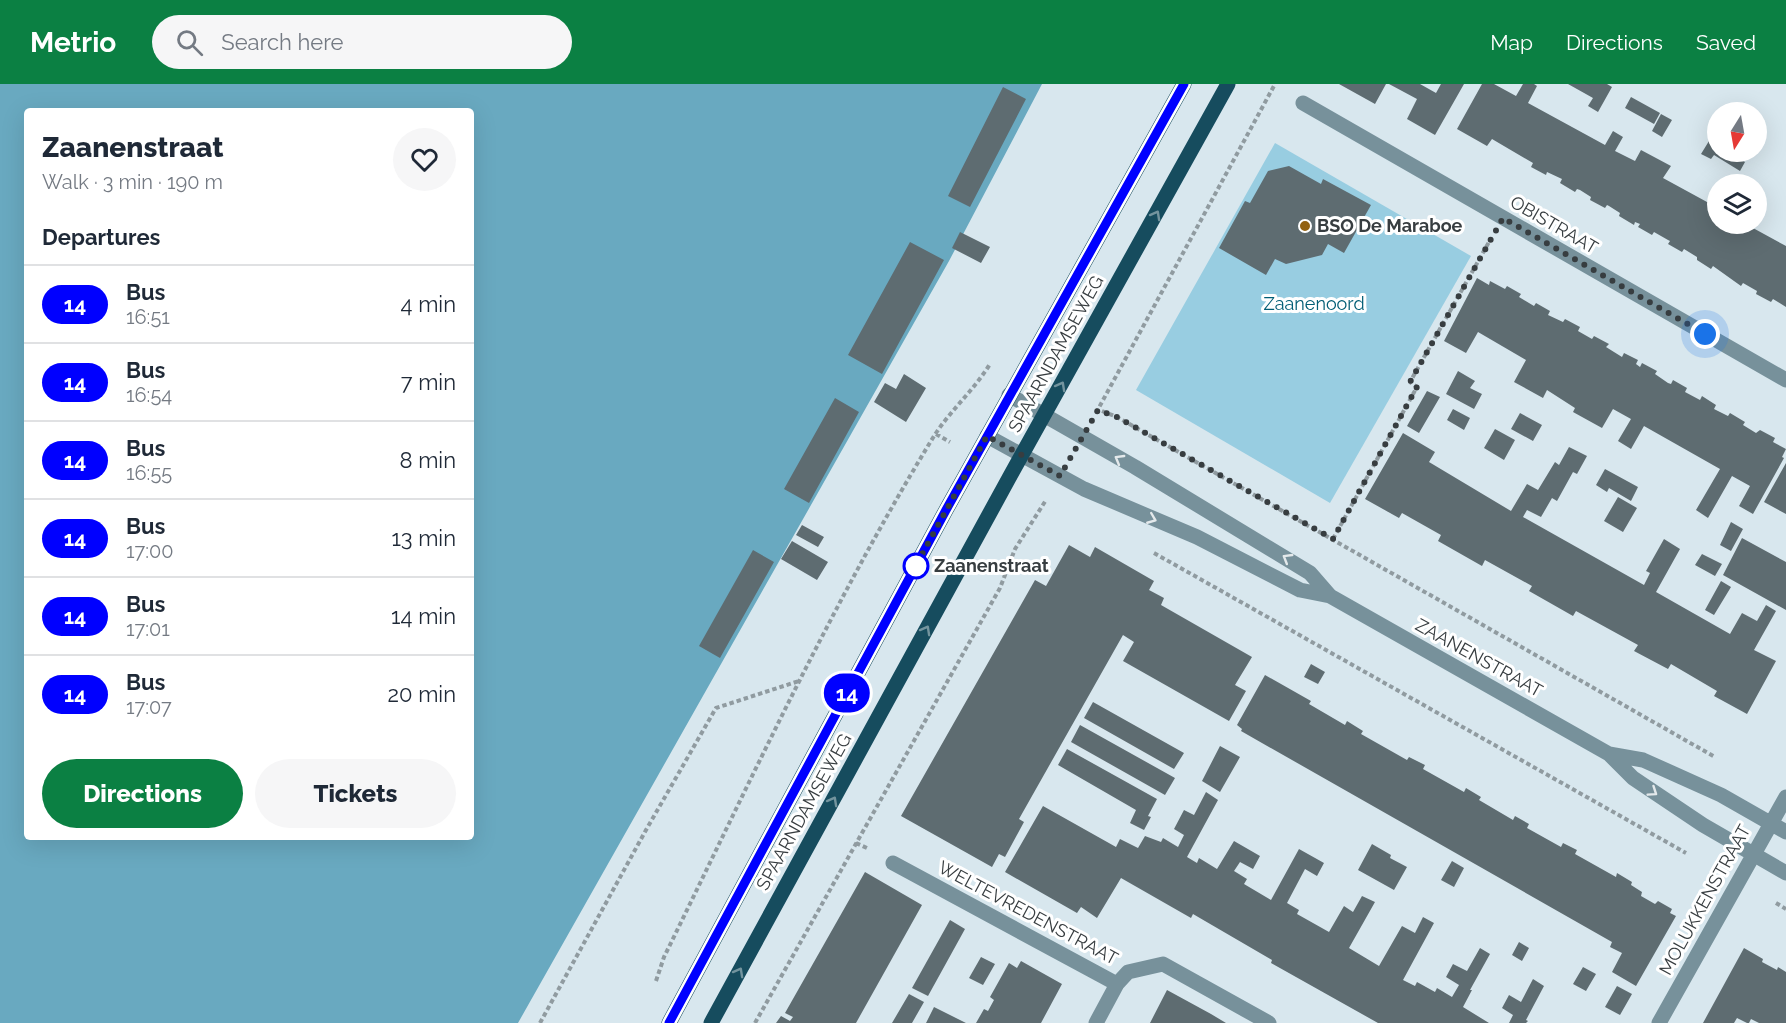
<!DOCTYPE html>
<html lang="en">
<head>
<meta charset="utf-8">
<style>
  :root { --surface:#fff; --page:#f6f6f7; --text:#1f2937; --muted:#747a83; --line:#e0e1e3; --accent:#0b8043 }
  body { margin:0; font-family:Raleway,sans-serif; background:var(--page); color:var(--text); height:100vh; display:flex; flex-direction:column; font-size:22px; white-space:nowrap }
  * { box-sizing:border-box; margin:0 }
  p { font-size:20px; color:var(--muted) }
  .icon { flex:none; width:33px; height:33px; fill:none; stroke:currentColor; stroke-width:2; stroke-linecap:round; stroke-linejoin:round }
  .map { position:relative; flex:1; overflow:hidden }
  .sheet { position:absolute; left:24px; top:24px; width:450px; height:732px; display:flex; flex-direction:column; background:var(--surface); border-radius:6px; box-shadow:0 6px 24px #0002 }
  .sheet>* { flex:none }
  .badge { padding:0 12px; border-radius:20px; font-size:21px; line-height:39px }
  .needle { width:39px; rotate:191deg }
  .fabs { position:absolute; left:1707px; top:18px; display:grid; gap:12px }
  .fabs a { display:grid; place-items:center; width:60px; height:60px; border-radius:50%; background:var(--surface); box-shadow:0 6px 24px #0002; font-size:30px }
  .you { position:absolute; width:30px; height:30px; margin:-15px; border:4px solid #fff; border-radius:50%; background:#1a73e8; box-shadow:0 0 0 9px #1a73e833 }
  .map>.badge { position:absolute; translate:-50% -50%; box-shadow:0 0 0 3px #fff }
  h2 { padding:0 18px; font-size:22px; line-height:54px }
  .round { display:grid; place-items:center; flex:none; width:63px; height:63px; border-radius:32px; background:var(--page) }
  .head { display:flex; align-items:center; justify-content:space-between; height:102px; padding:0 18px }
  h1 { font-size:28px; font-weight:800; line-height:45px }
  .primary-button { display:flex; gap:12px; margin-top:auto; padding:12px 18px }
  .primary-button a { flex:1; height:69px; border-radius:36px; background:var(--accent); color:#fff; font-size:24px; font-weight:800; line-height:69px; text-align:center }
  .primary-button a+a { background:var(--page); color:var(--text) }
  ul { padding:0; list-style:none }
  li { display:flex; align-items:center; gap:18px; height:78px; padding:0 18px; border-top:2px solid var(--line) }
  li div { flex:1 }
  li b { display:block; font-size:22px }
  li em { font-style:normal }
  li .badge { min-width:66px; font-weight:700; text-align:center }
  header { display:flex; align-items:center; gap:36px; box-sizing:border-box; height:84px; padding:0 30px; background:var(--accent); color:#fff }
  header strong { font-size:28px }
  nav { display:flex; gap:33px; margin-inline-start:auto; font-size:21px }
  .search { width:420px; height:54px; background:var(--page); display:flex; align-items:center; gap:15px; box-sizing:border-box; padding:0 21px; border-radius:33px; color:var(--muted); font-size:22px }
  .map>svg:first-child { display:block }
</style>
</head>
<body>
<header>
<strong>Metrio</strong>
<div class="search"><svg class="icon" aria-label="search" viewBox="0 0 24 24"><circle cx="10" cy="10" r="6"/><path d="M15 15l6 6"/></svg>Search here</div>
<nav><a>Map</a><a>Directions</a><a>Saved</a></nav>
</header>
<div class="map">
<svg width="1786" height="939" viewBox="0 0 1786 939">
  <rect width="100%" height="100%" fill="#d8e7ee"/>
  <path fill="#98cde1" d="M1275,59l196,113 -141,247 -194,-113z"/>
  <path fill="#69a9c0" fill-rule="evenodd" d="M0,0h1042l-93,177 -431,762h-518zM27,27h444v726h-444z"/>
  <path fill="#5e6c71" d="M1339,0h47l-11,20z
    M1389,0h31l16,9 5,-9h23l-29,51 -28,-16 10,-20z
    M1482,0h12l22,12 7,-12h11l3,2 -9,17 77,42 8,-14 10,6 -8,14 20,10 6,-11 30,16 -8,12 55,30v16h37l-2,4 33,18v61l-13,-8 -2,3 -15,-8 1,-3 -14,-8 -2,3 -28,-20 -2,3 -14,-9v-3l-13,-8 -2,3 -14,-8 2,-3 -2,-1 -14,-8 -2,3 -14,-8 2,-3 -5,-2 -1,3 -15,-9 1,-3 -11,-7 -2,-1 -2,3 -15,-8 1,-3 -11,-7 -3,-1 -2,3 -15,-9 2,-4 -15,-7 -1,3 -15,-8 2,-4 -41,-24 -5,7 -30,-17z
    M1568,0h39l5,3 -14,25 -10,-6 5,-8z
    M1003,3l23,12 -56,108 -22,-11z
    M1631,13l29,16 -6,11 -29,-16z
    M1661,30l11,6 -10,17 -10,-6z
    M1709,57l9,5v6h9l18,10 -5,9 -26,-16 -3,4 -10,-5z
    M1289,82l32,18 2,-5 48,26 -27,48 -16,-9 -6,11 -36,9 -11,-5 -9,16 -47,-27 26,-47 5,2 18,-32z
    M960,148l30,15 -9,16 -29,-15z
    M910,158l34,18 -62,114 -34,-19z
    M1477,194l12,7 1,-4 15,8 2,-3 14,8 -2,3 15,9 2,-3 14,8 -2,4 15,7 2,-3 15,8 -2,4 14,8 2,-3 15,8 -3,3 16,10 2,-4 14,7 -2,4 4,3 2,-4 15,8 -2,3 13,9 3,1 2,-4 14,8 -2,4 15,8 2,-4 14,9 -2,4 14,7 2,-3 15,9 -2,3 13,8 4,-3 15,8 -2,4 13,7 -4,8 2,1 -31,56 -14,-8 11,-20 -18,-10 -24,42 -12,-8 24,-41 -76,-43 -13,23 -13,-8 13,-22 -18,-10 -11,19 -29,-16 2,-4 -28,-18 -4,8 -29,-16 12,-22 -48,-28 -12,21 -22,-12z
    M1458,287l17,10 -5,7 12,6 -8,15 -28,-15z
    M904,290l22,14 -20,34 -32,-20 11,-19 11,6z
    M1427,307l13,6 -21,36 -12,-7z
    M835,314l24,14 -50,91 -25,-14z
    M1453,325l17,9 -6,12 -17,-10z
    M1520,329l22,12 -9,16 -22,-12z
    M1495,345l20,11 -11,20 -20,-12z
    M1403,349l32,19 -6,10 82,49 16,-27 11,6 17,-28 4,3 10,-18 18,9 -10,18 -4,-2 -16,29 -5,-3 -11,19 -14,-7 -4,7 121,68 6,-12 -4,-2 18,-32 16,10 -24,43 74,42 12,-21 15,8 9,-16 10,6 -22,39 22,11 -29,53 -33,-18 3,-5 -46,-27 -3,5 -34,-18 4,-6 -62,-34 -3,5 -44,-25 3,-5 -47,-26 -3,6 -44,-25 3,-6 -39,-22 -3,5 -34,-19z
    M1786,379v51l-22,-12z
    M1605,385l33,18 -7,14 -22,-13 -2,4 -11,-7z
    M1618,413l19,11 -14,24 -19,-11z
    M1731,438l12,7 -12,22 -11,-6z
    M802,441l22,12 -6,10 -22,-12z
    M1742,454l44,24v48l-63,-35z
    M792,457l36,21 -11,18 -36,-21z
    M1069,461l21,12 5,-10 59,34 -5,9 15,8 -3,7 91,52 -17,28 11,6 -17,30 -106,-60 11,-19 -11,-7 -104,184 5,3 -19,35 -6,-3 -7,13 -91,-51 134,-236 11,6z
    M753,466l21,12 -54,96 -21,-12z
    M1702,470l20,10 -7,12 -20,-11z
    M1721,497l10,6 -17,28 -9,-5z
    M1311,580l14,8 -7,12 -14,-7z
    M1265,591l46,26 -2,3 36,21 2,-4 16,10 -2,3 46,26 2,-3 16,8 -2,4 41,23 2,-4 15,9 -2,3 34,20 2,-4 14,8 -2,4 34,19 2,-4 14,7 -2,4 41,23 1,-4 15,9 -1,3 11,7 -1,4 14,8 3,-3 14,8 -2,4 6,3 -40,70 -24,-14 10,-19 -12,-6 2,-5 -371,-211 1,-2 -5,-4z
    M1093,618l91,51 -10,16 -90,-51z
    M1080,641l95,53 -10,17 -94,-53z
    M1220,662l20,11 -20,35 -18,-11z
    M1067,665l90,50 -9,17 3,1 -7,13 -14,-7 6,-13 -78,-45z
    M1206,708l12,8 -31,57 10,6 2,-5 18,11 17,-28 26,15 -7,13 -13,-7 -6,9 13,8 -3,5 27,16 28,-51 25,14 -7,13 -12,-7 -18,34 12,7 -2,4 32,18 15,-26 9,6 9,-16 13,6 -26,46 30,18 23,-40 13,7 8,-16 11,6 -31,57 12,6 2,-4 18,10 2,-4 15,9 7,-12 -13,-8 7,-13 14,7 13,-23 10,6 -20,36h2l-9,17 26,16h-111l-107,-60 1,-3 -67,-39 -12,-7 -2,4 -70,-40 -24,40 -16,-11 -4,6 -72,-41 38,-66 73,41 4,-8 18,9 7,-12 16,6 2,-4 15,9 6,-12 -10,-6 10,-19 10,5z
    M1372,760l19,11 -1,3 17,9 -13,23 -36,-20z
    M1452,777l12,7 -10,19 -13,-7z
    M865,788l57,33 -66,118h-80l5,-7 9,5 3,-4 -8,-4z
    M950,836l15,9 -37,67 -16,-8z
    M1519,858l10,6 -7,13 -10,-6z
    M1744,864l19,11 -1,3 15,8 1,-3 8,5v51h-27l-8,-4 -2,4h-2l-10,-5 -3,5h-31z
    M981,873l14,7 -12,21 -14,-7z
    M1021,877l41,23 -21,39h-65l8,-14 4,2 6,-11 -4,-3 19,-34 8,5z
    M1583,883l13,7 -10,17 -13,-7z
    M1533,895l11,7 -18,34 2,1 -2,2h-17l4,-8 -11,-7 7,-13 12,7z
    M1617,902l15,8 -12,21 -15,-8z
    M1167,906l44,24 15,9h-76z
    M909,910l15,8 -12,21h-20z
    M934,923l32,16h-40z"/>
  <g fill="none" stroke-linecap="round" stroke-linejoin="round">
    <path stroke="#909ba0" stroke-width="4" stroke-dasharray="4.5 3" stroke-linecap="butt" d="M1102,327l15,6 598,340
      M1096,329l179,-329
      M936,350l14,8
      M1333,455l84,-152 -7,-5 79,-140
      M1154,469l532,300
      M856,759l13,6
      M1776,819l10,6
      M656,897l8,-24c86,-175 168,-354 270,-521 16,-25 40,-46 56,-72
      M540,939l106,-193 70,-122 83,-27
      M755,939l245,-435 15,-39 31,-49"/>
    <path stroke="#77919b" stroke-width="15" d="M1303,19l483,277
      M1009,311l126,72 175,106 20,23
      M987,352l97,53 113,48 103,53 30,6 279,158 24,24 70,47 83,48
      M1609,670l34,6 78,35 65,37
      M893,779l224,121 11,-12 35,-8 106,59
      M1096,939l21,-39
      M1659,939l127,-226"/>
    <path stroke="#164c5e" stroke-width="15" d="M669,939l277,-513 238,-426
      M711,939l298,-545 219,-394"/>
  </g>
  <defs><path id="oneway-chevron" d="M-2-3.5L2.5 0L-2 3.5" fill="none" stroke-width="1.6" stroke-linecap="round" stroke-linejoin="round" transform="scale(1.5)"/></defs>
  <g stroke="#73949e">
    <use href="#oneway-chevron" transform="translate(1156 131) rotate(-61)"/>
    <use href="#oneway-chevron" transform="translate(1061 302) rotate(-61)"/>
    <use href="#oneway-chevron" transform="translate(926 546) rotate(-61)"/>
    <use href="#oneway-chevron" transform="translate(833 717) rotate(-61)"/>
    <use href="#oneway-chevron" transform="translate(739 888) rotate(-61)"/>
  </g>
  <g stroke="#e4e9eb">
    <use href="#oneway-chevron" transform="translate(1119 375) rotate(-150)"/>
    <use href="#oneway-chevron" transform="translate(1152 435) rotate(22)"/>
    <use href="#oneway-chevron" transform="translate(1287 474) rotate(-149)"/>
    <use href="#oneway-chevron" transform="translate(1653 708) rotate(34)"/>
  </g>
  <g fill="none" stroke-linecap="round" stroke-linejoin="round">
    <g stroke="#fff" stroke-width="14">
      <path id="line" d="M669,939l277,-513 238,-426"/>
    </g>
    <use href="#line" stroke="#00f" stroke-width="9"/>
    <path stroke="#373d40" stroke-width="6" stroke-dasharray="0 10.8" d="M916,482l-2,3 73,-133 73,40 38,-66 19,7 216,122 84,-152 -7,-5 93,-164 202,116"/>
  </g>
  <circle fill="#926211" stroke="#fff" stroke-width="2" cx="1305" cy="142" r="6"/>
  <circle fill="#fff" stroke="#00f" stroke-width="3" cx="916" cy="482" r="12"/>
  <g text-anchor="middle" stroke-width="6" stroke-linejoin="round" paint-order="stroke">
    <g font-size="18" fill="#373d40" stroke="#fff">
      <text transform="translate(1554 141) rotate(30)" y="6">OBISTRAAT</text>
      <text transform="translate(1056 270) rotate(-61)" y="6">SPAARNDAMSEWEG</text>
      <text transform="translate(1479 574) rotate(29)" y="6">ZAANENSTRAAT</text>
      <text transform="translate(804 728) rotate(-61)" y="6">SPAARNDAMSEWEG</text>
      <text transform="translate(1705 816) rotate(-61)" y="6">MOLUKKENSTRAAT</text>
      <text transform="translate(1028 829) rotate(28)" y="6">WELTEVREDENSTRAAT</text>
    </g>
    <g font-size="18" font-weight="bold" fill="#373d40" stroke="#fff" text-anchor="start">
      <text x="1317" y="148">BSO De Maraboe</text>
    </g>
    <g font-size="18" fill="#005d75" stroke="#fff">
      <text x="1314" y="226">Zaanenoord</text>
    </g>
    <g font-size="18" font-weight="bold" fill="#373d40" stroke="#fff" text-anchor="start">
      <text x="934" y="488">Zaanenstraat</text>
    </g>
  </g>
</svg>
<div class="fabs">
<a><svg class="needle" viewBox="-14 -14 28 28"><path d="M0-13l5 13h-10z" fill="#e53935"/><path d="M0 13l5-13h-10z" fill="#747a83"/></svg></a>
<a><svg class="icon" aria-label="layers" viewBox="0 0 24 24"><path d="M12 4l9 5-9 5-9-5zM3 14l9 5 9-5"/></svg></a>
</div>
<div class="you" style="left:1705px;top:250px"></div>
<b class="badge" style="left:847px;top:609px;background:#00f;color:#fff">14</b>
<section class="sheet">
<div class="head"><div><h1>Zaanenstraat</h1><p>Walk · 3 min · 190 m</p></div><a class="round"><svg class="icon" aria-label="heart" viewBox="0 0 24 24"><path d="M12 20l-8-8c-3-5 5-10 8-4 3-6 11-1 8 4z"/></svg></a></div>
<h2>Departures</h2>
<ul>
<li><span class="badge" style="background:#00f;color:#fff">14</span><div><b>Bus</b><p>16:51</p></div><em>4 min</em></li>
<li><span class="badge" style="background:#00f;color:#fff">14</span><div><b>Bus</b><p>16:54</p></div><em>7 min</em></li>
<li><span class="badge" style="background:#00f;color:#fff">14</span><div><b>Bus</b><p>16:55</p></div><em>8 min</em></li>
<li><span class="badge" style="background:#00f;color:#fff">14</span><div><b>Bus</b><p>17:00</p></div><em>13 min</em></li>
<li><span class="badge" style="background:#00f;color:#fff">14</span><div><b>Bus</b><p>17:01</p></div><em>14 min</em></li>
<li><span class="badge" style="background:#00f;color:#fff">14</span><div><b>Bus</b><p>17:07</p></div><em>20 min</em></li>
</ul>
<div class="primary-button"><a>Directions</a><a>Tickets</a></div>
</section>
</div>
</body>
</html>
